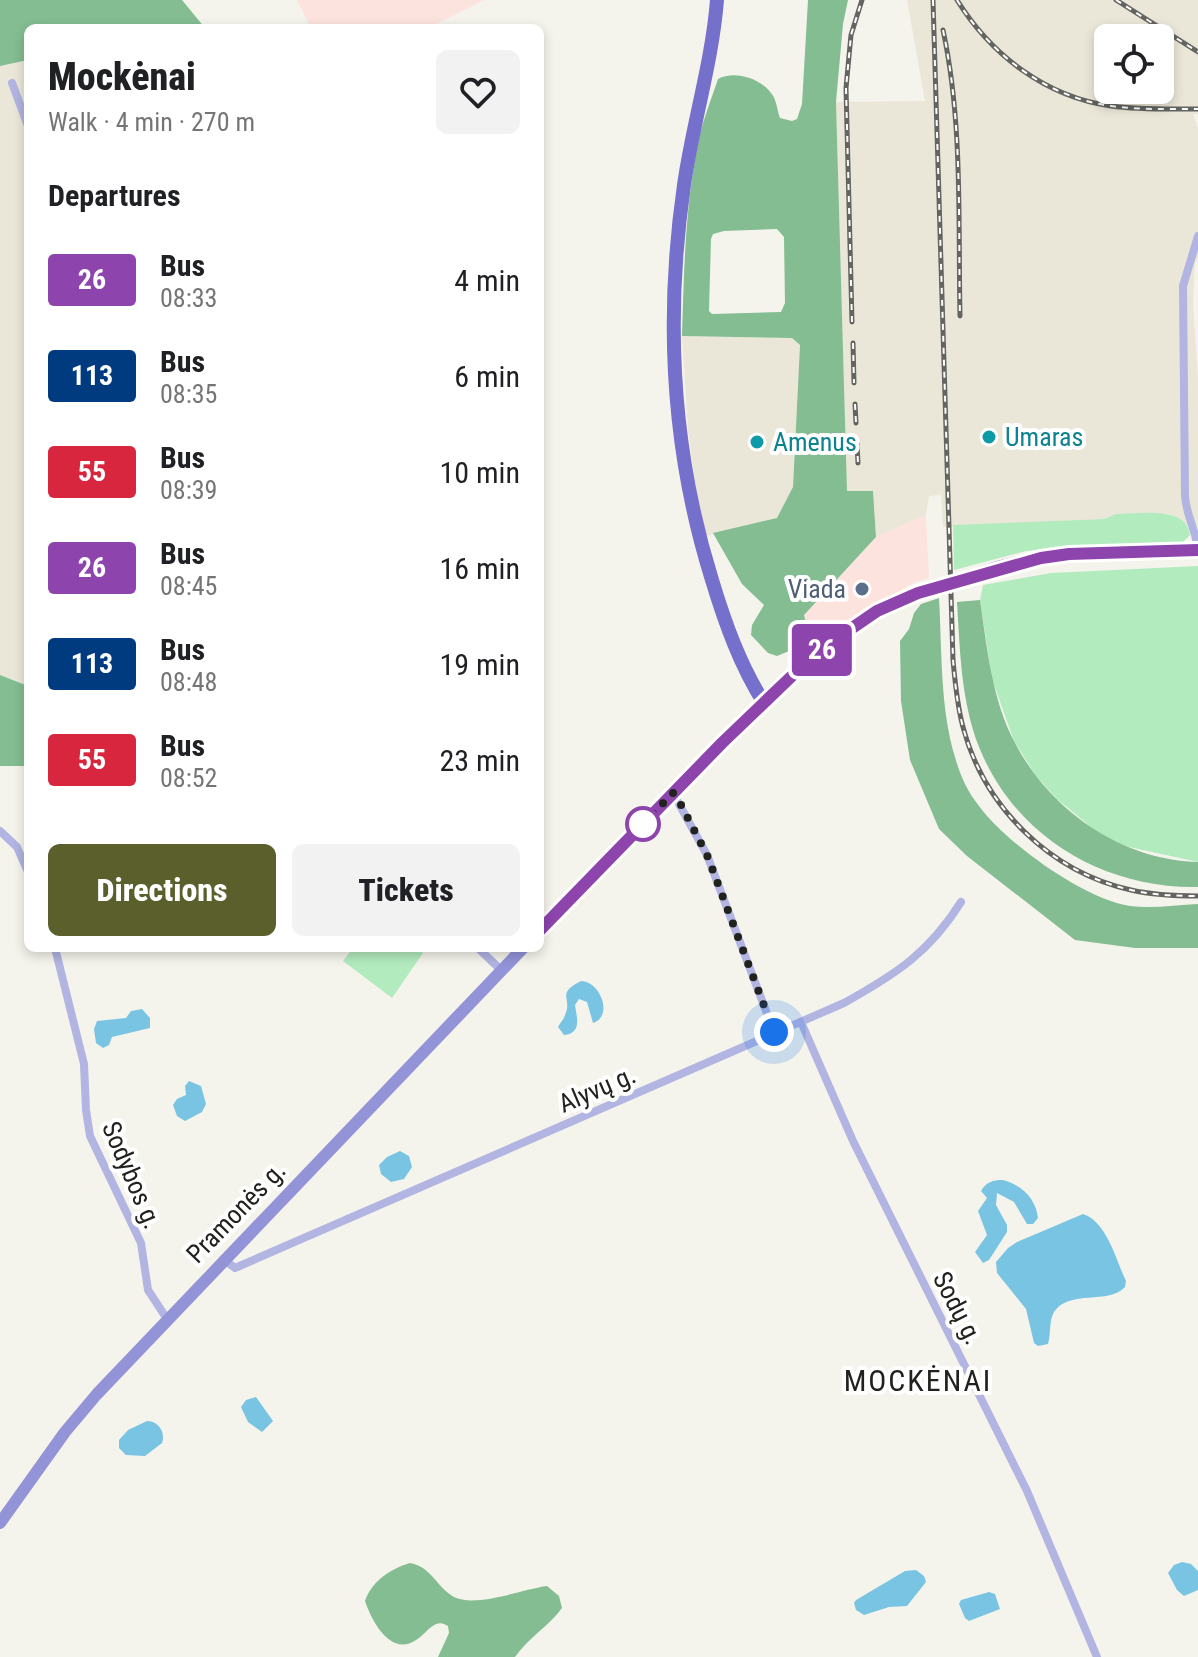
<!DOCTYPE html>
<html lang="en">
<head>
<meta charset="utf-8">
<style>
  :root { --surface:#fff; --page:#f2f2f2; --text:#202124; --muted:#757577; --accent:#5b5f2c }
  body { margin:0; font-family:"Roboto Condensed",sans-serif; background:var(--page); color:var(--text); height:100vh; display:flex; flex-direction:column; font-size:30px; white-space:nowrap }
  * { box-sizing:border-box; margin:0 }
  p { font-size:26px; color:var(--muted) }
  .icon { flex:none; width:44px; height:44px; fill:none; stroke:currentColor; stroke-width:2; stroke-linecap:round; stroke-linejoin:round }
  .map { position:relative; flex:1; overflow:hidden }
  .drawer { position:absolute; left:24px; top:24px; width:520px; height:928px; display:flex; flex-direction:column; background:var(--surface); border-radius:12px; box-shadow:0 4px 12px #0003 }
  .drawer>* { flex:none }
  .badge { padding:0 16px; border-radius:6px; font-size:28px; line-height:52px }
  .buttons { position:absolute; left:1094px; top:24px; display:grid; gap:16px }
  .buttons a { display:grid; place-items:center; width:80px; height:80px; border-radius:12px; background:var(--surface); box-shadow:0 4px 12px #0003; font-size:40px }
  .you { position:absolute; width:40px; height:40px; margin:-20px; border:6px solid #fff; border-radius:50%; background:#1a73e8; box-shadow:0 0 0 12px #1a73e833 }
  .map>.badge { position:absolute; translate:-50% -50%; box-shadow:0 0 0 4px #fff }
  h2 { padding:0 24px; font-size:30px; line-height:72px }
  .round { display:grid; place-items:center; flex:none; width:84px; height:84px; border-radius:12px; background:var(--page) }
  .summary { display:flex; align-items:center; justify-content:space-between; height:136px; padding:0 24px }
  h1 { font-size:38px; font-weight:800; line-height:60px }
  .cta { display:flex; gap:16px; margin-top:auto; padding:16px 24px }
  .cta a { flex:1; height:92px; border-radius:12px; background:var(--accent); color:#fff; font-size:32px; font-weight:800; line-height:92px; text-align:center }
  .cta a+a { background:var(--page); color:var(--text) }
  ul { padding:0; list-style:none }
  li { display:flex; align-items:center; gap:24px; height:96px; padding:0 24px }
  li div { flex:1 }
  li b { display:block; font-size:30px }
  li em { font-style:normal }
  li .badge { min-width:88px; font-weight:700; text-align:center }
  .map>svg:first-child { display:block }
</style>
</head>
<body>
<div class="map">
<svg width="1198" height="1657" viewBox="0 0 1198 1657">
  <rect width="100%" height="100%" fill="#f5f4ec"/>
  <path fill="#fde3dd" d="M297,0h188l-57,28h-117z
    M926,515l3,63 -14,4 -77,47 -27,13 -7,-27 72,-78z"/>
  <path fill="#ebe7d8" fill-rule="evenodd" d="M907,0h291v114h-5l5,14v131l-3,4 -2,41 5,72v149l-9,1 -20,-12h-53l-12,5 -161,8 -2,-32 -12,1 -3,19 -50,22 -3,-46 -26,1 -11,-390 89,-1zM1108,38h52v52h-52z
    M28,60v626l-28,-11v-609z
    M682,336l110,2 8,7 -7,142 -15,31 -72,18 -7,-27 -11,-79z"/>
  <path fill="#b2ebbe" d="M1116,514c22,0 71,-9 74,21l-7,7 -109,4 -48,5 -72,19 -1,-45 151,-6z
    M1198,566v296l-78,-17 -24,-14 -39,-32 -21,-23 -22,-35 -22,-62 -12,-79 3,-15 68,-12z
    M353,948h63l7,5 -31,45 -49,-37z"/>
  <path fill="#84bd91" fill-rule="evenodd" d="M0,0h182l23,28h-177v32l-28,6z
    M808,0h40l-5,24 -7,78 11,389h26l3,46 -72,78 7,27 -34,14 -9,-3 -17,-18 1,-10 12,-20 -22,-21 -29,-51 64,-15 16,-31 7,-142 -8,-7 -110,-2c2,-65 3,-128 16,-192 4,-22 13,-44 20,-65 16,-9 42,-1 53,14 6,7 6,17 9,25l12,3 5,-2 5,-15zM777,229l7,8 1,66 -4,9 -69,2 -3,-3 2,-72 2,-5 11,-3z
    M939,598c3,52 1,110 16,159 5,18 12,34 24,49 27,37 106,94 151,100 22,3 46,-1 68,-2v44h-63l-60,-8 -108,-84 -28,-27 -29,-69 -9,-59 -1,-60 9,-12 5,-16 7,-9z
    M980,600c7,48 12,100 35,143 35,67 106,117 183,119v25c-94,2 -183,-50 -219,-140 -18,-46 -19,-96 -22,-145z
    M0,675l28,11v80h-28z
    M410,1563c22,4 26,24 44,34 22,11 69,-8 93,-11l12,10 3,12c-13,18 -33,29 -47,49h-77l11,-24 -1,-7c-4,-2 -6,-4 -12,-2 -7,3 -13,12 -20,16 -25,17 -44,-18 -51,-39 7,-20 25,-32 45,-38z"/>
  <path fill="#79c4e3" d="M581,981c19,0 33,35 12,42l-6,-21 -8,-3 -4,6c2,13 7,28 -11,30l-6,-8c2,-4 6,-8 7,-12 8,-17 -10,-21 16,-34z
    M142,1009l8,9v10l-38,9 -3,8 -6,3 -7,-5 -2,-14 3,-8 29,-3 5,-7z
    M189,1081l12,5 5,18 -4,8 -17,9 -8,-5 -4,-11 4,-6 9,-4 -1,-9z
    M400,1151l9,5 3,11 -8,12 -13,3 -10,-8 -2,-9 8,-8z
    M1003,1180c19,5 33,19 35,38l-5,6h-6l-13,-22 -17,-9 -1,12 11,20v7l-18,28 -6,3 -8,-11 12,-17 -9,-24 9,-13 -6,-7c5,-9 12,-11 22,-11z
    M1083,1214c24,8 33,46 43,67l-1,6c-16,18 -56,2 -71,25 -5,8 -3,22 -6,32l-10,2 -4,-3 -8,-34 -29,-36 -1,-11 12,-14 9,-6z
    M256,1397l17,24 -11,11 -14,-10 -7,-15 5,-7z
    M147,1421c11,0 19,11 15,22l-17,13 -19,-1 -7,-7v-8l9,-10z
    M1182,1562l9,2 7,7v19l-14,6 -7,-6 -9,-17 6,-8z
    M916,1570l8,6 2,6 -19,24 -18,1 -25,8 -8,-5 -2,-7 2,-3 49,-29z
    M989,1592l6,2 5,15 -31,12 -4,-3 -6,-14 2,-4z"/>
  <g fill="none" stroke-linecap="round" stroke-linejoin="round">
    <path stroke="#b2b4e2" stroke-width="8" d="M12,83l16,43
      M1198,550c-2,-20 -12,-35 -13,-54l-2,-210 15,-50
      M673,793l34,62 67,177
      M0,831l17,16 11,25
      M55,948l29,116 2,46 4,26 51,107 7,47 19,29
      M478,948l23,22
      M801,1022l52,119 174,350 70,166
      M223,1259l12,9 609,-265c52,-29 85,-50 117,-101"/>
    <path stroke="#9393d8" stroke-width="12" d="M540,930l224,-227
      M0,1523l65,-91 32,-38 426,-446"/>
    <path stroke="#7570cb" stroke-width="14" d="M717,0c-5,63 -24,122 -33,185 -19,132 -12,267 28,395 13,43 28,85 52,123 46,-44 93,-88 154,-110
      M979,574c71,-25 145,-22 219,-24"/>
    <g stroke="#646460" stroke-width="5">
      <path id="rail" d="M933,0l20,660c2,22 4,45 10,67 21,80 87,145 168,163 22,5 44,6 67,6
        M957,0c34,55 89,97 154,106 29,4 58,3 87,3
        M1116,0l82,52
        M943,30c20,93 15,191 17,286
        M852,322l-6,-234 5,-53 11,-35
        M853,343l1,40
        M855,404l1,19
        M857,444l1,19"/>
    </g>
    <use href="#rail" stroke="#fff" stroke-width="2" stroke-dasharray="6" stroke-linecap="butt"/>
    <path stroke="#7570cb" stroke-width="14" d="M918,593l61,-19"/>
  </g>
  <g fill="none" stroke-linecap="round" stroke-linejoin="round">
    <g stroke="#fff" stroke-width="18">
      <path id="line" d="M540,930l182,-187 72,-69 32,-28 51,-35 41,-18 123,-35 28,-4 129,-4"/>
    </g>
    <use href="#line" stroke="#8e44ad" stroke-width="12"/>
    <path stroke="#21211e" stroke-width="8" stroke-dasharray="0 14.4" d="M643,824l30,-31 6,8 28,54 67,177"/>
  </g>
  <g fill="#0f9aa8" stroke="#fff" stroke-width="3">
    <circle cx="989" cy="437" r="8"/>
    <circle cx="757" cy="442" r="8"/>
  </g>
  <circle fill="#5c6f8a" stroke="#fff" stroke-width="3" cx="862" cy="589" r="8"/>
  <circle fill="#fff" stroke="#8e44ad" stroke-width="4" cx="643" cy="824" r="16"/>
  <g text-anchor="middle" stroke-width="8" stroke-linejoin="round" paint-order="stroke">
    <g font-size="26" fill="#0d838f" stroke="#fff" text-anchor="start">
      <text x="1005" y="446">Umaras</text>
      <text x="773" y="451">Amenus</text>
    </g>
    <g font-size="26" fill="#4e5e75" stroke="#fff" text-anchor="end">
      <text x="846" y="598">Viada</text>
    </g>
    <g font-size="26" fill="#21211e" stroke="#fff">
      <text transform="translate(597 1089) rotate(-23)" y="9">Alyvų g.</text>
      <text transform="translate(132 1175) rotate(67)" y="9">Sodybos g.</text>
      <text transform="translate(236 1212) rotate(-46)" y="9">Pramonės g.</text>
      <text transform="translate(958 1308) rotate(63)" y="9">Sodų g.</text>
    </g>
    <g font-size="30" letter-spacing="2" fill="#21211e" stroke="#fff">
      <text x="918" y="1391">MOCKĖNAI</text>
    </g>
  </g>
</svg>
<div class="buttons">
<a><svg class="icon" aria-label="locate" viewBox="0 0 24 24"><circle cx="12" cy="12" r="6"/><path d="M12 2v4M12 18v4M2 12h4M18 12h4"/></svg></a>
</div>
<div class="you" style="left:774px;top:1032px"></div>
<b class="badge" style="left:822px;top:650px;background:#8e44ad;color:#fff">26</b>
<section class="drawer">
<div class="summary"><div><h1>Mockėnai</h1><p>Walk · 4 min · 270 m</p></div><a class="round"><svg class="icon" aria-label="heart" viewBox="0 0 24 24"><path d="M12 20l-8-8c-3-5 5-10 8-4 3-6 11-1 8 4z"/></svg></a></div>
<h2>Departures</h2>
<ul>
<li><span class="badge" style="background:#8e44ad;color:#fff">26</span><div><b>Bus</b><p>08:33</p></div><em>4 min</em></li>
<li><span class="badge" style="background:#003b80;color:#fff">113</span><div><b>Bus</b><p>08:35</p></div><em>6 min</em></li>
<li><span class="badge" style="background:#d7263d;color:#fff">55</span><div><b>Bus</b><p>08:39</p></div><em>10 min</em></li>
<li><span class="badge" style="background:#8e44ad;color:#fff">26</span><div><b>Bus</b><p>08:45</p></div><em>16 min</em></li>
<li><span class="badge" style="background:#003b80;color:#fff">113</span><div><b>Bus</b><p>08:48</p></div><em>19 min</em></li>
<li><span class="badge" style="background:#d7263d;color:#fff">55</span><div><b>Bus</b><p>08:52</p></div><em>23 min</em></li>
</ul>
<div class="cta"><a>Directions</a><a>Tickets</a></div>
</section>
</div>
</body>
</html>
